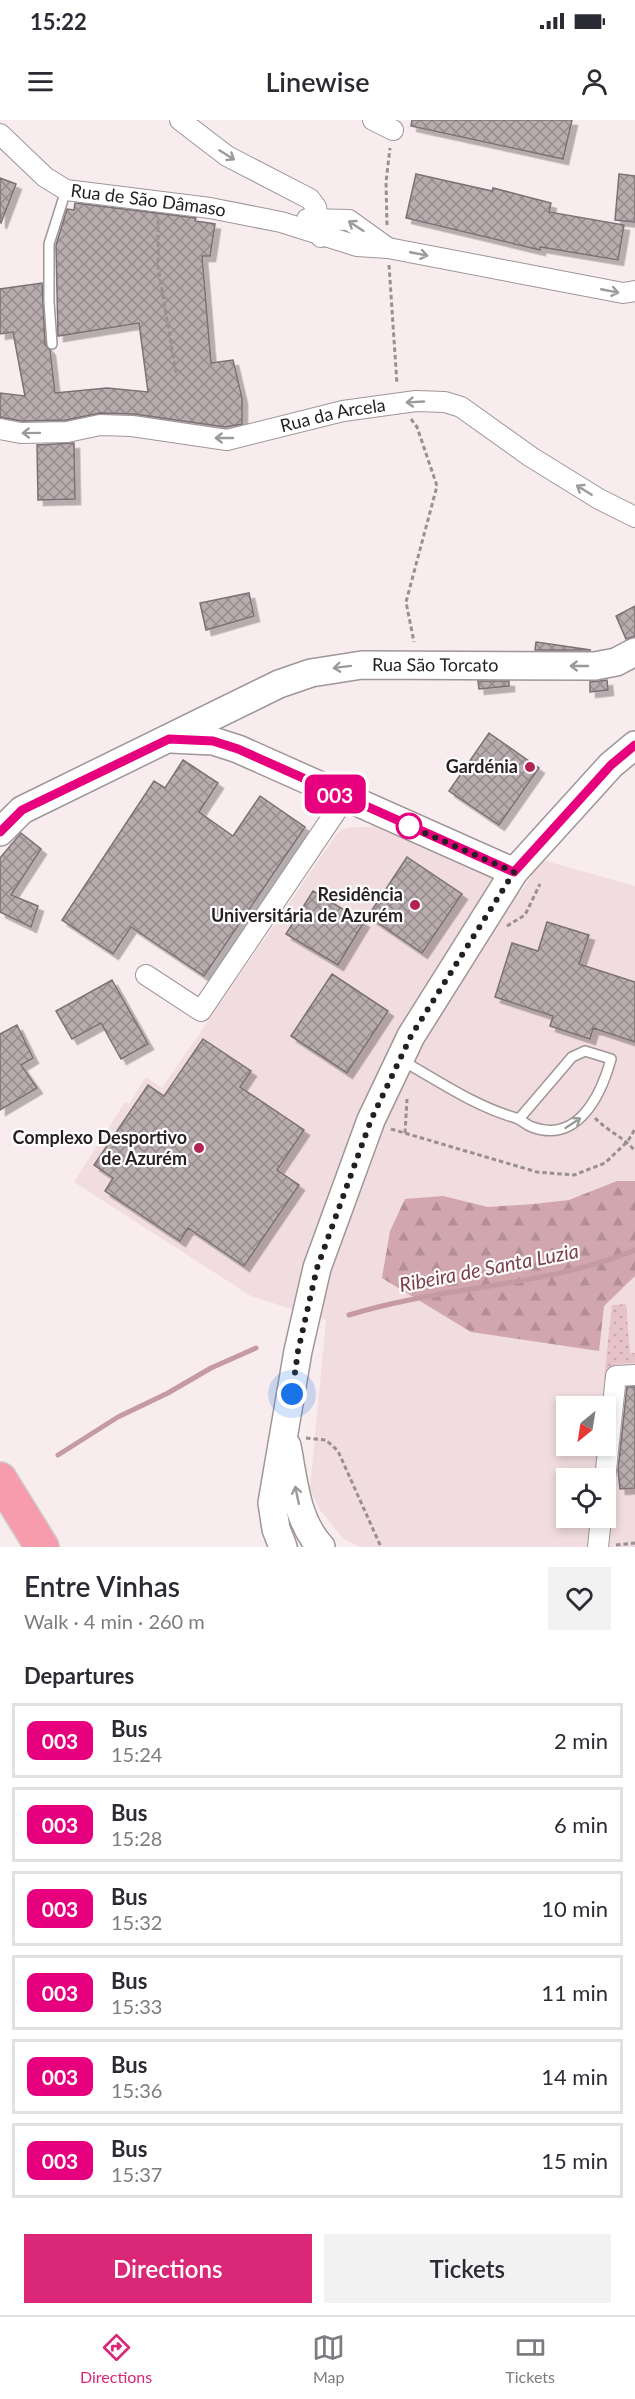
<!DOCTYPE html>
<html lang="en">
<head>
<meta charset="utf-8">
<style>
  :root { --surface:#fff; --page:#f2f2f3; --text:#2b2b33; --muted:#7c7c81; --line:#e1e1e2; --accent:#db2777 }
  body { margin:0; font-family:Lato,sans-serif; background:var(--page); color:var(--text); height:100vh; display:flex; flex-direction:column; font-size:22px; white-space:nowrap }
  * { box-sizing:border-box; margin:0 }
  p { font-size:20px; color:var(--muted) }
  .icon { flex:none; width:33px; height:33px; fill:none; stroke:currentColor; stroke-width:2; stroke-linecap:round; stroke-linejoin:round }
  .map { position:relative; height:1427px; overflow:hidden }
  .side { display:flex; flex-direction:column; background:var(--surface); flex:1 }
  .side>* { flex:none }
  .badge { padding:0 12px; border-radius:9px; font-size:21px; line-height:39px }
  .needle { width:39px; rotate:210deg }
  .fabs { position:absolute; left:556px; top:1276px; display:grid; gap:12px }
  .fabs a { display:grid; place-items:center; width:60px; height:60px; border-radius:0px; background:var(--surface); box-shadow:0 3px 9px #0003; font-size:30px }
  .you { position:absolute; width:30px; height:30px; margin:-15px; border:4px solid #fff; border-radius:50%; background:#1a73e8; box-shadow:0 0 0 9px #1a73e833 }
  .map>.badge { position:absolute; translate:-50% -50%; box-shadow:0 0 0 3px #fff }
  h2 { padding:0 24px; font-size:22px; line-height:54px }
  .round { display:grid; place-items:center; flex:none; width:63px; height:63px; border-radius:0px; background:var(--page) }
  .headline { display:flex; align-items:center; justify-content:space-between; height:102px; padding:0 24px }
  h1 { font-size:28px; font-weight:600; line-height:45px }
  .primary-button { display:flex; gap:12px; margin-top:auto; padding:12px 24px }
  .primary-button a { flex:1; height:69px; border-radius:0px; background:var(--accent); color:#fff; font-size:24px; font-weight:600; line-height:69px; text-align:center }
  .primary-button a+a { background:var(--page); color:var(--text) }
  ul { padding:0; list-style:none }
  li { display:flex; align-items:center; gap:18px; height:75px; margin:0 12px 9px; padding:0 12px; border:3px solid var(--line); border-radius:0px }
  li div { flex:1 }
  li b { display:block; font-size:22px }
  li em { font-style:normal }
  li .badge { min-width:66px; font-weight:700; text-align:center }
  .status { display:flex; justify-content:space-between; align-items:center; height:42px; padding:0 30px; background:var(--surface); direction:ltr }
  .status svg { height:16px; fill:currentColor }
  header { display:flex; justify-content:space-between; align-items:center; height:78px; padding:0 24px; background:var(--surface); font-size:27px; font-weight:600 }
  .tab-bar { display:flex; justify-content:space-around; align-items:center; height:84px; border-top:2px solid var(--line); background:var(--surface); font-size:16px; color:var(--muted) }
  .tab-bar a { display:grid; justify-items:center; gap:3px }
  .tab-bar .current { color:var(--accent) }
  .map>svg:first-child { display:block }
</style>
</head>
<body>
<div class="status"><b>15:22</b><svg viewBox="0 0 49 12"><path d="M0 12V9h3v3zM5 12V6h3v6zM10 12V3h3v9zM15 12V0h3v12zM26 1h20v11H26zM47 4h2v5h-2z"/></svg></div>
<header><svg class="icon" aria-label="menu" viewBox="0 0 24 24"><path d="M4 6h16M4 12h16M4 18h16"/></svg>Linewise<svg class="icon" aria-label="person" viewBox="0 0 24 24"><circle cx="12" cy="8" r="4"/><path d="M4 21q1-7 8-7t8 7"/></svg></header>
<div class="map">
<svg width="635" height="1427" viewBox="0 0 635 1427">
  <defs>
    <pattern id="grass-dots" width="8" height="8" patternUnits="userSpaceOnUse" patternTransform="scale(1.5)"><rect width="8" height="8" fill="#e6c3c8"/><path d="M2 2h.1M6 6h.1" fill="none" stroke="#c5a7ac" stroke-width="1.8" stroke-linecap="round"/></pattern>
    <pattern id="forest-firs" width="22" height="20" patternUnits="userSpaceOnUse" patternTransform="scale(1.5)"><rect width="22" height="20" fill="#d1a6ac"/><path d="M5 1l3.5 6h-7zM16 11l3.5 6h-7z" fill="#b38e94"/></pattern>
    <pattern id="building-cross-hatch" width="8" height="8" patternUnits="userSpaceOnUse" patternTransform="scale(1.5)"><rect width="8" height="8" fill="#b8acae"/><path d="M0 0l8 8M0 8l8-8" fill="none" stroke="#958b8d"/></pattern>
    <filter id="shadow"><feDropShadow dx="5.5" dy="5.5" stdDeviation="0" flood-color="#0004"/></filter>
  </defs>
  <rect width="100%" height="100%" fill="#f8ecee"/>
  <path fill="#f1dcdf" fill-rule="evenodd" d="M356,707h19l101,42 44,24 22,-33 93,26v661h-275l-16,-8 -24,-29 -10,-21 16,-169 -75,-24 -177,-114 51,-80 4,2 17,-27 16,11 174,-253 7,-6zM567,1287h39v39h-39zM567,1359h39v39h-39z"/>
  <path fill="url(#grass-dots)" d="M626,1184l4,49h5v10l-19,1 -5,16 -7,-1 8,-74z"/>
  <path fill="url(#forest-firs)" d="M617,1061h18v95l-31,30 -5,45 -128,-19 -89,-54 8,-47 15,-32 38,-3 45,11 46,-3 35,-4z"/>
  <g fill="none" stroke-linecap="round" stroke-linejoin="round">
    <path stroke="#c59aa1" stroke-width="5" d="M349,1195c93,-29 196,-28 286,-65
      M58,1335l60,-38 50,-24 43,-25 45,-20"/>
  </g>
  <path fill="url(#building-cross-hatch)" stroke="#7c7274" stroke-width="1.5" filter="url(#shadow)" d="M412,0h160l-9,39 -152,-33z
    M416,54l76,17 1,-3 58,15 -2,9 75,13 -6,35 -78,-13v3l-134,-32z
    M619,54l16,2v46l-20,-2z
    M0,58l16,6 -15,39 -1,-1z
    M75,83l121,15 -1,3 20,3 -5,32h-8l9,107 22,-3 9,38v26l-17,3 -91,-13 -34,-1 -34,7 -44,1 -22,-4v-24l25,3 -12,-64 -13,2v-45l42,-6 3,61 5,6 5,43 52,-5 41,4 -9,-69 -81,13 -2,-91 11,-36 7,1z
    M74,323l1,56 -37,1 -1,-55z
    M249,473l5,23 -48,14 -6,-27z
    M635,486v30l-9,3 -10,-23z
    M536,522l55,8h-56z
    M607,560l1,10 -18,2v-10z
    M478,561h31v5l-30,3z
    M489,613l50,35 -40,57 -50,-34z
    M183,640l35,23 -19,29 34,24 27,-40 45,31 -101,149 -73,-49 -18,27 -51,-34 92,-139 11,7z
    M21,713l20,16 -30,46 27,11 -7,21 -31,-15v-54z
    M407,737l55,37 -40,59 -54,-37z
    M313,771l51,31 -26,43 -52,-31z
    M547,802l42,13 -10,29 56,18v60l-42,-14 -3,11 -40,-13 3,-10 -58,-19 17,-54 26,8z
    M332,854l56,37 -41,62 -56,-37z
    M112,860l36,64 -27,15 -20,-36 -29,16 -16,-28z
    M17,905l16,33 -12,7 16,23 -37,22v-76z
    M203,919l48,32 -11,16 64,43 -27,40 22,15 -55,81 -56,-38 -8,13 -75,-50 8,-13 -19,-13 54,-80 16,11z
    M627,1267h8v101l-15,1 -2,-19z"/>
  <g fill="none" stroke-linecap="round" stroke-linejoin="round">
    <g stroke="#a09597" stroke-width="12">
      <path id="lane" d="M52,224l-3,-42v-58l17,-54
        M401,940c38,21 73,46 115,58 6,2 10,7 16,9 46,17 69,-32 79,-68l-26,-8 -13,6 -53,62"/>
    </g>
    <g stroke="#a09597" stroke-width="22">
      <g id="street">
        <path d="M180,0l47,36 83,43 6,8 5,30"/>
        <path d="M373,0l20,10"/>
        <path id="s1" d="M0,14l45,43 21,13 144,18 71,14 76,24 31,2 235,45 12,-2"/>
        <path d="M307,99l42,1 39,28"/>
        <path id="s2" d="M0,309l21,4 46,-1 33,-7 32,1 95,14 116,-29 73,-10 29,1 16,5 70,50 68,42 36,18"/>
        <path d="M146,855l55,36 144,-213"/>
        <path d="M605,1359l11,-103 19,-1"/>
        <path d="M598,1427l3,-29"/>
      </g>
    </g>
    <g stroke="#a09597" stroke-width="30">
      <g id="secondary">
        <path d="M171,619l42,2 25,8 276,123"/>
        <path id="s3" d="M0,712l22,-22 257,-126 32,-11 51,-8 233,1 21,-4 19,-10"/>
        <path d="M287,1326c7,35 9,74 34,101"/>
        <path d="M283,1427l-7,-18 -4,-26 26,-152 19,-83 54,-148 40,-84 103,-164 97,-107 24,-20"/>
      </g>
    </g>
    <g stroke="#cfcece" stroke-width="36">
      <path id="highway" d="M0,1359l42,68"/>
    </g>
    <path stroke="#999091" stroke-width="3" stroke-dasharray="4.5 3" stroke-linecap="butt" d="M158,100v46l18,107
      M387,105l-1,-43 4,-34
      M389,145l8,119
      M411,299l6,8 20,59 -31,116 8,40
      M507,806l18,-11 15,-31
      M595,998c12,13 29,19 40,33
      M391,1009l146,43 37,3 31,-12 23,-22 7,-12
      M405,1013l2,-34
      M306,1318l20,2 12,11 43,96
      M616,1425l19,-2"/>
    <use href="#lane" stroke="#fff" stroke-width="9"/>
    <use href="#street" stroke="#fff" stroke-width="20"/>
    <use href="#secondary" stroke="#fff" stroke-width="27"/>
    <use href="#highway" stroke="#f79cac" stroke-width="33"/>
  </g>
  <defs><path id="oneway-shaft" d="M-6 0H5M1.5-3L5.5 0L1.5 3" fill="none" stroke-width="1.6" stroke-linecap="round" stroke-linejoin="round" transform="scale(1.5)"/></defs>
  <g stroke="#9c9a9b">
    <use href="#oneway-shaft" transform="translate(227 35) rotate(32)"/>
    <use href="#oneway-shaft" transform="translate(356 106) rotate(-147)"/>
    <use href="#oneway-shaft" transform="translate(419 134) rotate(11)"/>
    <use href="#oneway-shaft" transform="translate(610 171) rotate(11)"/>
    <use href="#oneway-shaft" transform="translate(415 282) rotate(177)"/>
    <use href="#oneway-shaft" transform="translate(31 313) rotate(179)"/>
    <use href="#oneway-shaft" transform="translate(224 318) rotate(180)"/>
    <use href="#oneway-shaft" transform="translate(584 370) rotate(-148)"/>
    <use href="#oneway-shaft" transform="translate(579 546) rotate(-180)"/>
    <use href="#oneway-shaft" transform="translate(342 547) rotate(173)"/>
    <use href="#oneway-shaft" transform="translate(573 1003) rotate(-33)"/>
    <use href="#oneway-shaft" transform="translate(297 1375) rotate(-102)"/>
  </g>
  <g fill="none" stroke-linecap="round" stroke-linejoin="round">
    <g stroke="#fff" stroke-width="14">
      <path id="line" d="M0,712l22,-22 147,-71 44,2 25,8 276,123 97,-107 24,-20"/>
    </g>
    <use href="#line" stroke="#e6007e" stroke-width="9"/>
    <path stroke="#241f20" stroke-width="6" stroke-dasharray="0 10.8" d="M292,1274l6,-43 19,-83 54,-148 40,-84 103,-164 -112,-49 7,3"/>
  </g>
  <g fill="#b32250" stroke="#fffcfd" stroke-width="2">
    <circle cx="530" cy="647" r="6"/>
    <circle cx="415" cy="785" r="6"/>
    <circle cx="199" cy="1028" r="6"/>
  </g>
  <circle fill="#fff" stroke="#e6007e" stroke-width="3" cx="409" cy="706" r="12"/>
  <g text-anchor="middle" stroke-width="4.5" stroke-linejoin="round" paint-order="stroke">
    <g font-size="18" fill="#241f20" stroke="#fffcfd">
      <text dy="6" stroke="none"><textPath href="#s1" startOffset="170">Rua de São Dâmaso</textPath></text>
      <text dy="6" stroke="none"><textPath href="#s2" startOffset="338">Rua da Arcela</textPath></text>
      <text dy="6" stroke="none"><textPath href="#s3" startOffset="476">Rua São Torcato</textPath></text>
    </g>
    <g font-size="18" font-weight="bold" fill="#241f20" stroke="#fffcfd" text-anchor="end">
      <text x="518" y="653">Gardénia</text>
      <text x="403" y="781">Residência<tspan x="403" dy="21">Universitária de Azurém</tspan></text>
      <text x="187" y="1024">Complexo Desportivo<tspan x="187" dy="21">de Azurém</tspan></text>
    </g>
    <g font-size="20" font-style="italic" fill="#7a3f4b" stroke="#fffcfd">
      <text transform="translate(489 1148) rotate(-11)" y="7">Ribeira de Santa Luzia</text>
    </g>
  </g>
</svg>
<div class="fabs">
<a><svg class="needle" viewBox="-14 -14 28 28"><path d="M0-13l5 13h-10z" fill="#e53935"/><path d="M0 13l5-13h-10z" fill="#7c7c81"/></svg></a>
<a><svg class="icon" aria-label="locate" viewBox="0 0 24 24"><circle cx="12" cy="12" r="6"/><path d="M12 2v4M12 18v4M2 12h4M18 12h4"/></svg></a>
</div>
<div class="you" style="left:292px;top:1274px"></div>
<b class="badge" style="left:335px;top:674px;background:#e6007e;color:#fff">003</b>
</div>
<section class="side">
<div class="headline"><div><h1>Entre Vinhas</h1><p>Walk · 4 min · 260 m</p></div><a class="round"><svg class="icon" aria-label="heart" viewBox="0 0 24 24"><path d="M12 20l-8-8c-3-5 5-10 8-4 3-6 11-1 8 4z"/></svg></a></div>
<h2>Departures</h2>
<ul>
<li><span class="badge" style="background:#e6007e;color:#fff">003</span><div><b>Bus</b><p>15:24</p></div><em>2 min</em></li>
<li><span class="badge" style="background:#e6007e;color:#fff">003</span><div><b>Bus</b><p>15:28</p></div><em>6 min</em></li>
<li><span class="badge" style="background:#e6007e;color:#fff">003</span><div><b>Bus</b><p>15:32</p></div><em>10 min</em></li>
<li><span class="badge" style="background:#e6007e;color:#fff">003</span><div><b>Bus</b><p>15:33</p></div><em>11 min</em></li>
<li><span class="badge" style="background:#e6007e;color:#fff">003</span><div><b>Bus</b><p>15:36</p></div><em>14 min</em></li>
<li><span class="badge" style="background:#e6007e;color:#fff">003</span><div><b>Bus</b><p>15:37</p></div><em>15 min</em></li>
</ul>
<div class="primary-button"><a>Directions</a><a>Tickets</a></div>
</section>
<nav class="tab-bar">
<a class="current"><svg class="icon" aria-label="directions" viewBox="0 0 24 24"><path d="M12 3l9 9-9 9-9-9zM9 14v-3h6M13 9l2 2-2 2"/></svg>Directions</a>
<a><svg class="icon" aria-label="map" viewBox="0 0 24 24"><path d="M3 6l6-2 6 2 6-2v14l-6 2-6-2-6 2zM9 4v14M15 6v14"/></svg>Map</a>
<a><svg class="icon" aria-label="tickets" viewBox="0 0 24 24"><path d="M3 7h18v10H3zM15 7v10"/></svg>Tickets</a>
</nav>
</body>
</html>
